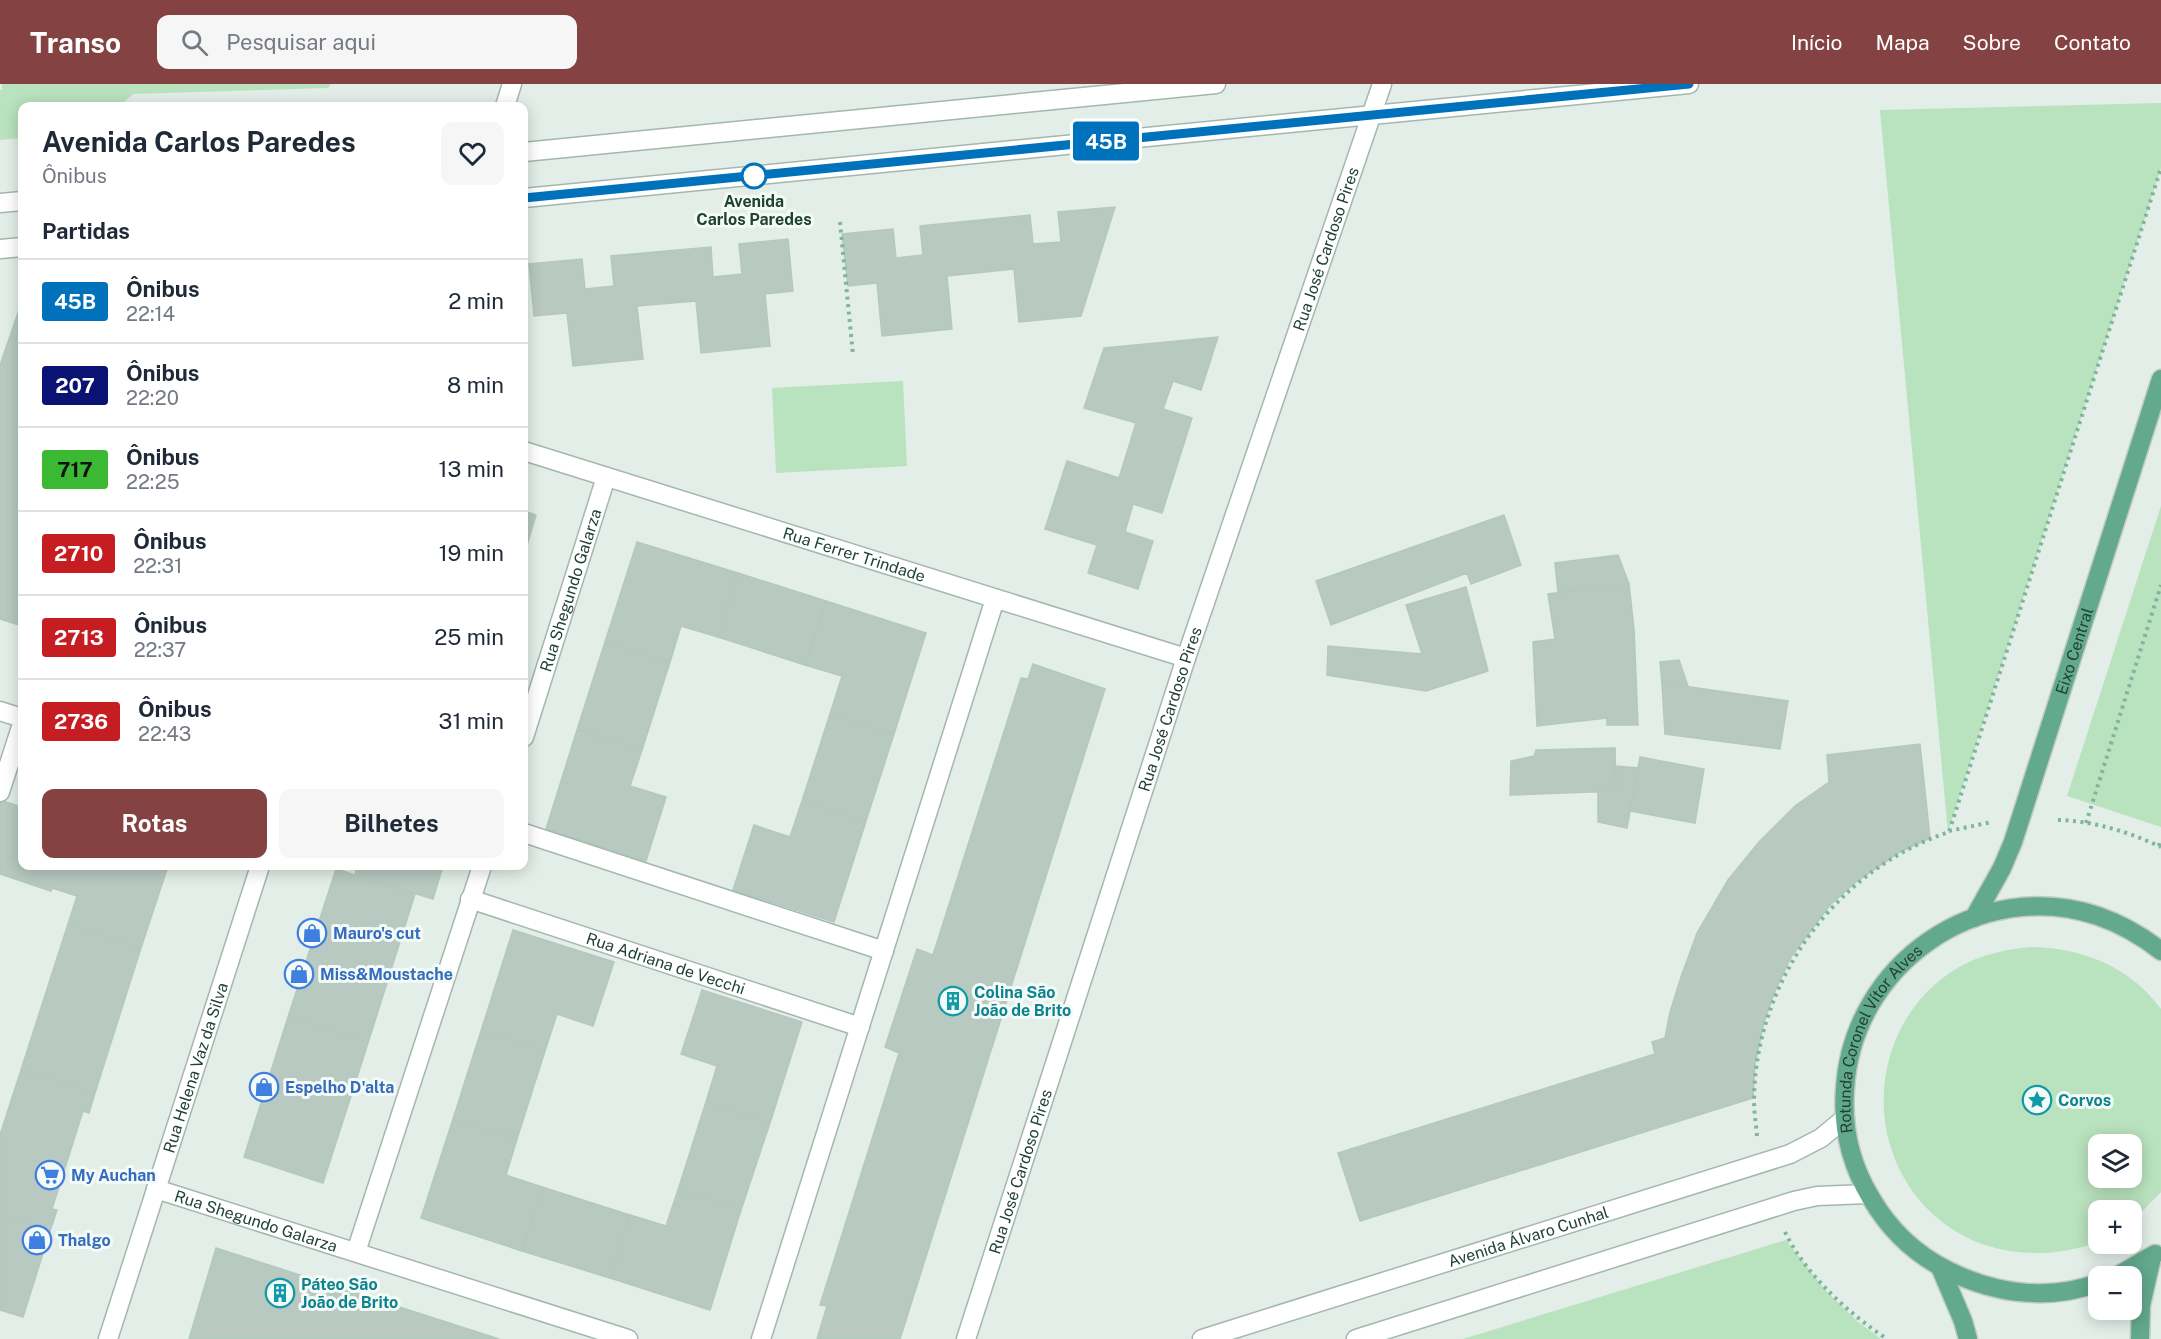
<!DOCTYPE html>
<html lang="pt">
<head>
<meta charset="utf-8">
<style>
  :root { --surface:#fff; --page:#f6f6f7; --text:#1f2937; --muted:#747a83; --line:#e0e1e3; --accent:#844342 }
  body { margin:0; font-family:"Public Sans",sans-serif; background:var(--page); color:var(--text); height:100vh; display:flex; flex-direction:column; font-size:22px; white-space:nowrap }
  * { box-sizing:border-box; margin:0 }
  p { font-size:20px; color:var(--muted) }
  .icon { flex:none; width:33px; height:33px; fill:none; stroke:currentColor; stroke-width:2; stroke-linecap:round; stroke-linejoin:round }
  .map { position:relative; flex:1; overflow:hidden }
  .panel { position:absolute; left:18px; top:18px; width:510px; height:768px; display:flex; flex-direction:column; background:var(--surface); border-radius:12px; box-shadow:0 3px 15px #0003 }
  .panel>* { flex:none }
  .badge { padding:0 12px; border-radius:4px; font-size:21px; line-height:39px }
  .tools { position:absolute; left:2088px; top:1050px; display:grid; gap:12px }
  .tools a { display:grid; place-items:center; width:54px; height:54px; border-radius:12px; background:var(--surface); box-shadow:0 3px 15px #0003; font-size:30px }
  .map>.badge { position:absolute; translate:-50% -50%; box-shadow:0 0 0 3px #fff }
  h2 { padding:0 24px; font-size:22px; line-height:54px }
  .round { display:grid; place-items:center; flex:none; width:63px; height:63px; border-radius:12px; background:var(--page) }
  .summary { display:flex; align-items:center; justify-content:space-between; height:102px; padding:0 24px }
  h1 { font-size:28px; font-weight:700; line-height:45px }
  .cta { display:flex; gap:12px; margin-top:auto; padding:12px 24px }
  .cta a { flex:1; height:69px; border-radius:12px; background:var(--accent); color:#fff; font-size:24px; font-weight:700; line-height:69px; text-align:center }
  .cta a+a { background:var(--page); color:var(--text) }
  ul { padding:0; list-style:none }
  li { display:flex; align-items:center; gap:18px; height:84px; padding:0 24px; border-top:2px solid var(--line) }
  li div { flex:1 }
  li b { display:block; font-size:22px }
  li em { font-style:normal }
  li .badge { min-width:66px; font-weight:700; text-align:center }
  header { display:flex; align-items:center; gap:36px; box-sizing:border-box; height:84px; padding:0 30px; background:var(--accent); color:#fff }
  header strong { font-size:28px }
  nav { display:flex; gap:33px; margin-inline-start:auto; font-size:21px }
  .search { width:420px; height:54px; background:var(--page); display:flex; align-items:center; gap:15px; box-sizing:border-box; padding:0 21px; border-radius:12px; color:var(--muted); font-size:22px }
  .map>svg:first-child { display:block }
</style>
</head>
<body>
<header>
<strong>Transo</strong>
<div class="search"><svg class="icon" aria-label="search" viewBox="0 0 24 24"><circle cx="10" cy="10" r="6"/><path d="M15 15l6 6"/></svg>Pesquisar aqui</div>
<nav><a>Início</a><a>Mapa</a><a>Sobre</a><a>Contato</a></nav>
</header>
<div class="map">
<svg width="2161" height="1255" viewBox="0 0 2161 1255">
  <rect width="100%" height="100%" fill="#e2eee7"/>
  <path fill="#b9e2be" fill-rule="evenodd" d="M2,0h329l-3,4 -195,6 -14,12h-97v32l-22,2v-50h2z
    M2161,19v65l-213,664 -68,-722z
    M903,297l4,85 -131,7 -4,-85z
    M2161,422v321l-94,-31z
    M2031,863c52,1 98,19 130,62v183l-29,30v-12h-34v32c-36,13 -73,15 -110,4 -32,-10 -61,-32 -79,-60 -50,-76 -24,-184 60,-224 20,-9 40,-13 62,-15zM2098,1060h34v34h-34z
    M1786,1156l39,50 32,31 24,18h-418z"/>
  <path fill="#b7c9c0" stroke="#b4c9bd" stroke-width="1.5" d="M1115,123l-34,109 -62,6 -5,-53 -67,7 5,53 -70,7 -5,-53 -29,3 -6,-52 51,-5 3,29 27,-3 -3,-29 110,-11 3,29 28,-2 -3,-30z
    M788,155l5,52 -28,3 5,52 -69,7 -5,-52 -59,5 6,53 -70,7 -6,-53 -33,3 -5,-52 53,-5 3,30 29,-3 -3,-30 100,-9 2,30 29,-3 -3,-30z
    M19,226h3v316l-22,-7v-254z
    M1218,253l-17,53 -28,-9 -10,28 29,9 -30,95 -29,-9 -8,28 28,9 -15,48 -50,-16 9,-28 -52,-16 22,-68 52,17 17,-55 -52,-15 20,-60z
    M524,427l12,4 -12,40z
    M1504,431l17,50 -50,19 -4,-11 -136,52 -15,-44z
    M637,458l101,31 -20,64 -37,-11 -11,36 -65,-20z
    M1618,471l11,29 -71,9 -3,-30z
    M738,489l88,28 -21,64 -87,-28z
    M1629,500l5,45 4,96h-31v-7l-70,8 -4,-84 22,-3 -7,-45z
    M1466,503l22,84 -62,20 -99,-16 1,-29 94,8 -16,-49z
    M826,517l100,32 -32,101 -64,-20 12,-38 -37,-11z
    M605,558l65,20 -28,88 -65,-20z
    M1679,576l9,26 -26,-3 -2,-21z
    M1033,580l72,25 -205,650h-83l10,-33 -7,-1 79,-252 -14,-6 32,-98 16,6 88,-277 7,1z
    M1662,599l126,18 -8,48 -115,-15z
    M830,630l64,20 -28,87 -64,-20z
    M577,646l65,20 -12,36 36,11 -20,64 -100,-32z
    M1920,660l10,94 -30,14 -44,30 -26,23 -39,52 -16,34 -11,31 -9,42 -2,34 -393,123 -22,-68 317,-99 -3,-12 13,-4 5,-26 11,-35 16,-44 31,-53 31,-38 36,-36 34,-24 -2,-27z
    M1615,664l1,43 -106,4 1,-34 23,-5 2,-6z
    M1640,673l64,12 -9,54 -65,-12z
    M1616,682l22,2 -11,60 -29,-6v-30l18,-1z
    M0,716l22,7v59h146l-27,82 -73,-24 9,-28 -25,-8 -1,3 -51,-17z
    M802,717l64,20 -32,101 -101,-32 21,-65 36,12z
    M357,782h86l-10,33 -78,-24z
    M336,785l79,25 -47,149 -80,-26z
    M68,840l73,24 -46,145 -74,-23z
    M513,846l101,32 -21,64 -36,-12 -12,37 -64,-20z
    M702,906l100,32 -32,101 -64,-21 11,-36 -36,-12z
    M288,933l80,26 -45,140 -79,-26z
    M481,947l64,20 -28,88 -64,-20z
    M21,986l74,23 -6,20 -6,-2 -31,98 5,1 -7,21 -50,-16v-80z
    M706,1018l64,21 -29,87 -63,-20z
    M453,1035l64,20 -11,36 36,12 -20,64 -101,-33z
    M542,1103l88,28 -20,63 -88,-27z
    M678,1106l63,20 -31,100 -100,-32 20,-63 36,11z
    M0,1131l50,16 -27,86 -23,-7z
    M216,1164l283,91h-310z"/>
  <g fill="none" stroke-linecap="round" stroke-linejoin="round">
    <g stroke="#a4b7ae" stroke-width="21">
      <g id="minor">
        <path d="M505,22l7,-22"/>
        <path d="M524,68l692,-68"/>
        <path d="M524,114l1165,-114"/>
        <path d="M0,119l22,-2"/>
        <path d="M0,165l22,-2"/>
        <path id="s1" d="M524,367l662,207"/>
        <path d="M0,627l22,7"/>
        <path id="s2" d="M524,653l82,-260"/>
        <path d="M0,708l22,-68"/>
        <path d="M524,749l360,118"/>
        <path id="s3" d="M470,815l390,128"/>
        <path id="s4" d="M156,1105l472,150"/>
        <path d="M356,1168l126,-386"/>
        <path id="s5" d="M108,1255l152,-473"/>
        <path d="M761,1255l234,-740"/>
        <path id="s6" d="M966,1255l220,-681 196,-574"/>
        <path id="s7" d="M1202,1255l588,-185 31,-16 24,-20"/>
        <path d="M1356,1255l438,-138 23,-5 51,-2"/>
      </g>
    </g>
    <g stroke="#c1cac6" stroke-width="21">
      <g id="major">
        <path id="s8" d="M1974,834l28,-50 11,-26 148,-463"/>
        <path d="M1940,1183l23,54 5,18"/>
        <path d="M2117,1192l38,-22"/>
        <path id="s9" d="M2098,1199c-49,18 -103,11 -149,-12 -33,-16 -60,-42 -78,-73 -20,-33 -29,-70 -26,-109 7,-124 133,-213 253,-173 23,8 44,20 63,35"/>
        <path d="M2140,1255l1,-34 11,-48"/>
      </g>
    </g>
    <path stroke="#7fb59d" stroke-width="4" stroke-dasharray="3 4.5" stroke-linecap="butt" d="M840,138l13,133
      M2058,736c36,1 71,12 103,27
      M2086,739l75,-238
      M1949,747l43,-9
      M2159,762l2,-7
      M1757,1052c-1,-12 -3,-24 -3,-36 1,-119 82,-231 195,-268l212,-664
      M1785,1148c20,42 63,81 102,107"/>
    <use href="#minor" stroke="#fff" stroke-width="18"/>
    <use href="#major" stroke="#62a98d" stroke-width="18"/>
  </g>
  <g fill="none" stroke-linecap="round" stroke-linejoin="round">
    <g stroke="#fff" stroke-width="14">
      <path id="line" d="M524,114l1165,-114"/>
    </g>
    <use href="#line" stroke="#0072bc" stroke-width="9"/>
  </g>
  <defs>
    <g id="shop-ring" transform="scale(1.5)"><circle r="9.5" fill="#f4faf6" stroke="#3f7fe0" stroke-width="1.5"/><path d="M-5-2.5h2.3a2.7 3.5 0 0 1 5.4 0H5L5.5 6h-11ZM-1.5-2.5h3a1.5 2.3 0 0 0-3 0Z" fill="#3f7fe0"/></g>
    <g id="building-ring" transform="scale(1.5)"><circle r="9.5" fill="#f4faf6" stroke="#0f9aa8" stroke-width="1.5"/><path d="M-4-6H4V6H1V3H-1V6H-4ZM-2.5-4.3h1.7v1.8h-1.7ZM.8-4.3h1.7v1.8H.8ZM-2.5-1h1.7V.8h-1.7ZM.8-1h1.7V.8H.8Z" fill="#0f9aa8"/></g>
    <g id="sight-ring" transform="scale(1.5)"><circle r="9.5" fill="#f4faf6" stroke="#0f9aa8" stroke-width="1.5"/><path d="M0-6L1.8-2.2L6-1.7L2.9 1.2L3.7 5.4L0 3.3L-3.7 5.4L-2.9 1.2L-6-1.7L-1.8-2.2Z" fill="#0f9aa8"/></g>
    <g id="supermarket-ring" transform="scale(1.5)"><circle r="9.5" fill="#f4faf6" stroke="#3f7fe0" stroke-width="1.5"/><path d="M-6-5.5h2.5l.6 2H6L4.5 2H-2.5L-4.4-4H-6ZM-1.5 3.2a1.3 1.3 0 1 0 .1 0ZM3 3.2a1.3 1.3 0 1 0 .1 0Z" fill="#3f7fe0"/></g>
  </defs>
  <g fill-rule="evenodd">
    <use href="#shop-ring" x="312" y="849"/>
    <use href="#shop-ring" x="299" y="890"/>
    <use href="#building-ring" x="953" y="917"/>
    <use href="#shop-ring" x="264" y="1003"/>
    <use href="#sight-ring" x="2037" y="1016"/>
    <use href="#supermarket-ring" x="50" y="1091"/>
    <use href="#shop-ring" x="37" y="1156"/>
    <use href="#building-ring" x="280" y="1209"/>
  </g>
  <circle fill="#fff" stroke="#0072bc" stroke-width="3" cx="754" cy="92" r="12"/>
  <g text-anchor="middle" stroke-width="6" stroke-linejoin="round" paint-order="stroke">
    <g font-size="16" font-weight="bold" fill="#204234" stroke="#f4faf6">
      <text x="754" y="123">Avenida<tspan x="754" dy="18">Carlos Paredes</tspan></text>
    </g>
    <g font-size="16" fill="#204234" stroke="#f4faf6">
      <text dy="6" stroke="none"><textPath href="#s6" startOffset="1148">Rua José Cardoso Pires</textPath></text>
      <text dy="6" stroke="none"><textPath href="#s1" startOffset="346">Rua Ferrer Trindade</textPath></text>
      <text dy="6" stroke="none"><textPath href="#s2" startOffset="154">Rua Shegundo Galarza</textPath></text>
      <text dy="6" stroke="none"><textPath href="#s8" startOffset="286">Eixo Central</textPath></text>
      <text dy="6" stroke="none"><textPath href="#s6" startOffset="662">Rua José Cardoso Pires</textPath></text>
      <text dy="6" stroke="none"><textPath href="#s3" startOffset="206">Rua Adriana de Vecchi</textPath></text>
      <text dy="6" stroke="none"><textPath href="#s9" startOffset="436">Rotunda Coronel Vítor Alves</textPath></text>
      <text dy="6" stroke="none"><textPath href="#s5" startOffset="285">Rua Helena Vaz da Silva</textPath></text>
      <text dy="6" stroke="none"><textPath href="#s6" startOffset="176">Rua José Cardoso Pires</textPath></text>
      <text dy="6" stroke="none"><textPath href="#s4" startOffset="105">Rua Shegundo Galarza</textPath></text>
      <text dy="6" stroke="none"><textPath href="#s7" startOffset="342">Avenida Álvaro Cunhal</textPath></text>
    </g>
    <g font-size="16" font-weight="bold" fill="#366cbe" stroke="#f4faf6" text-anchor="start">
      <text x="333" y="855">Mauro's cut</text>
      <text x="320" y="896">Miss&amp;Moustache</text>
      <text x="285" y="1009">Espelho D'alta</text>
      <text x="71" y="1097">My Auchan</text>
      <text x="58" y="1162">Thalgo</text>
    </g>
    <g font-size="16" font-weight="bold" fill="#0d838f" stroke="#f4faf6" text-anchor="start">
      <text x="974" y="914">Colina São<tspan x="974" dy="18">João de Brito</tspan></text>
      <text x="2058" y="1022">Corvos</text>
      <text x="301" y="1206">Páteo São<tspan x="301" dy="18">João de Brito</tspan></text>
    </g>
  </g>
</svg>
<div class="tools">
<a><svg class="icon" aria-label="layers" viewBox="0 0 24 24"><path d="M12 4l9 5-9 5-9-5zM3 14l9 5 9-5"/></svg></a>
<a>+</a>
<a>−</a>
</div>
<b class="badge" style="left:1106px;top:57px;background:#0072bc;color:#fff">45B</b>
<section class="panel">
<div class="summary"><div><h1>Avenida Carlos Paredes</h1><p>Ônibus</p></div><a class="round"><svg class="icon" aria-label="heart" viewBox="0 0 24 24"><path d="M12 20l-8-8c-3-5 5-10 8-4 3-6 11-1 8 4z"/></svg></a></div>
<h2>Partidas</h2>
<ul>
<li><span class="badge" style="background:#0072bc;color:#fff">45B</span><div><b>Ônibus</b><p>22:14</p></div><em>2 min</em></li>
<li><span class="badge" style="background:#0a1274;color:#fff">207</span><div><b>Ônibus</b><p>22:20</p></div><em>8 min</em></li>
<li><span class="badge" style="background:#3cb932;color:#111">717</span><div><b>Ônibus</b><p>22:25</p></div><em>13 min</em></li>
<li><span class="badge" style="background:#c61d23;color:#fff">2710</span><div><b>Ônibus</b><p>22:31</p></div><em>19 min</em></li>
<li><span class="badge" style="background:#c61d23;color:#fff">2713</span><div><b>Ônibus</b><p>22:37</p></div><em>25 min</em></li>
<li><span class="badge" style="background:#c61d23;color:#fff">2736</span><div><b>Ônibus</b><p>22:43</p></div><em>31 min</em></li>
</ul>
<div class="cta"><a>Rotas</a><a>Bilhetes</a></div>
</section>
</div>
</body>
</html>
